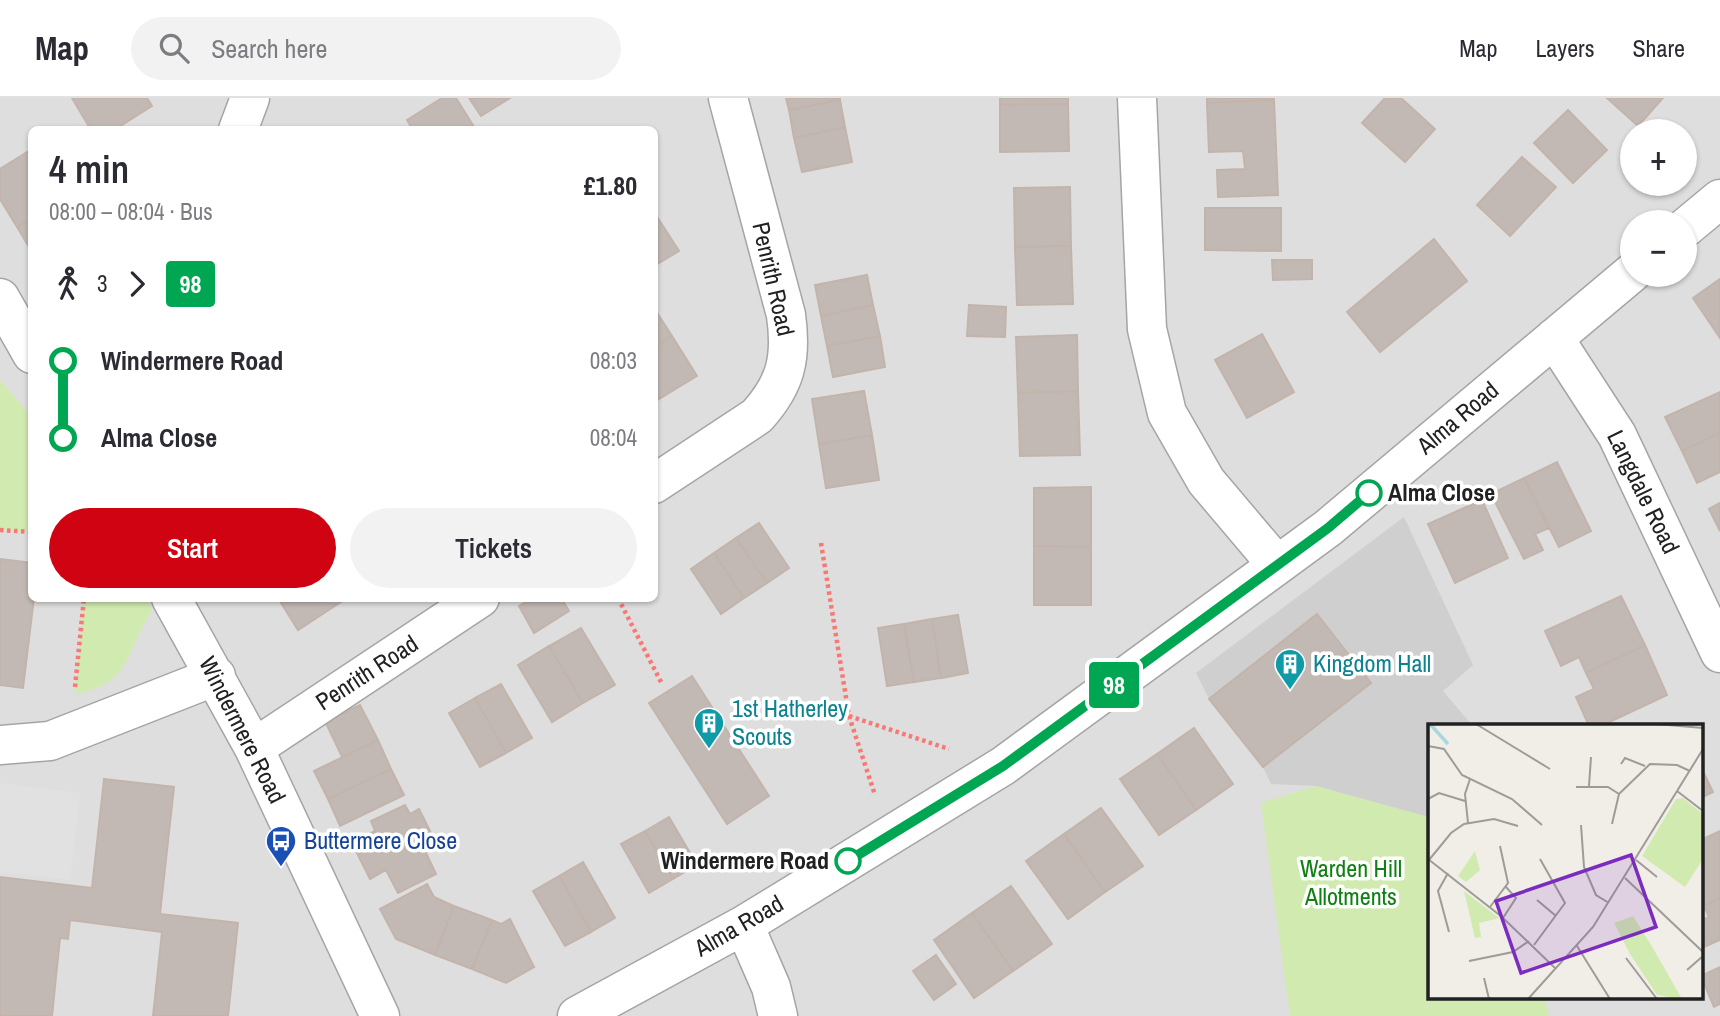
<!DOCTYPE html>
<html lang="en">
<head>
<meta charset="utf-8">
<style>
  :root { --surface:#fff; --page:#f2f2f3; --text:#2b2b33; --muted:#7c7c81; --line:#e1e1e2; --accent:#cf0311 }
  body { margin:0; font-family:"Archivo Narrow",sans-serif; background:var(--page); color:var(--text); height:100vh; display:flex; flex-direction:column; font-size:26px; white-space:nowrap }
  * { box-sizing:border-box; margin:0 }
  p { font-size:23px; color:var(--muted) }
  .icon { flex:none; width:38px; height:38px; fill:none; stroke:currentColor; stroke-width:2; stroke-linecap:round; stroke-linejoin:round }
  .map { position:relative; flex:1; overflow:hidden }
  .side { position:absolute; left:28px; top:28px; width:630px; height:476px; display:flex; flex-direction:column; background:var(--surface); border-radius:10px; box-shadow:0 2px 5px #0004 }
  .side>* { flex:none }
  .badge { padding:0 14px; border-radius:5px; font-size:24px; line-height:46px }
  .buttons { position:absolute; left:1620px; top:21px; display:grid; gap:14px }
  .buttons a { display:grid; place-items:center; width:77px; height:77px; border-radius:50%; background:var(--surface); box-shadow:0 2px 5px #0004; font-size:35px }
  .map>.badge { position:absolute; translate:-50% -50%; box-shadow:0 0 0 4px #fff }
  .legs { display:flex; align-items:center; gap:10px; height:77px; padding:0 21px; font-size:23px }
  .legs p { margin-inline-start:auto }
  .summary { display:flex; align-items:center; justify-content:space-between; height:119px; padding:0 21px }
  h1 { font-size:38px; font-weight:600; line-height:52px }
  .cta { display:flex; gap:14px; margin-top:auto; padding:14px 21px }
  .cta a { flex:1; height:80px; border-radius:42px; background:var(--accent); color:#fff; font-size:28px; font-weight:600; line-height:80px; text-align:center }
  .cta a+a { background:var(--page); color:var(--text) }
  ul { padding:0 21px; list-style:none }
  li { display:flex; align-items:center; gap:24px; height:77px; font-size:26px }
  li i { display:grid; place-items:center; width:10px; height:100%; margin:0 9px; background:currentColor }
  li i::after { content:''; width:18px; height:18px; margin:-9px; border:5px solid; border-radius:50%; background:var(--surface) }
  li p { margin-inline-start:auto }
  li:first-child i { background:linear-gradient(#0000 50%,currentColor 0) }
  li:last-child i { background:linear-gradient(currentColor 50%,#0000 0) }
  header { display:flex; align-items:center; gap:42px; box-sizing:border-box; height:98px; padding:0 35px; background:var(--surface); border-bottom:2px solid var(--line) }
  header strong { font-size:33px }
  nav { display:flex; gap:38px; margin-inline-start:auto; font-size:24px }
  .search { width:490px; height:63px; background:var(--page); display:flex; align-items:center; gap:18px; box-sizing:border-box; padding:0 24px; border-radius:38px; color:var(--muted); font-size:26px }
  .map>svg:first-child { display:block }
</style>
</head>
<body>
<header>
<strong>Map</strong>
<div class="search"><svg class="icon" aria-label="search" viewBox="0 0 24 24"><circle cx="10" cy="10" r="6"/><path d="M15 15l6 6"/></svg>Search here</div>
<nav><a>Map</a><a>Layers</a><a>Share</a></nav>
</header>
<div class="map">
<svg width="1720" height="918" viewBox="0 0 1720 918">
  <rect width="100%" height="100%" fill="#f1eee8"/>
  <path fill="#dfdede" fill-rule="evenodd" d="M0,0h1720v918h-1720zM32,32h622v468h-622zM1633,33h52v53h-52zM1633,124h52v53h-52zM1430,628h271v271h-271z"/>
  <path fill="#cfcfcf" d="M1404,419l69,148 -30,26 29,34 -42,1v90l-3,1 -111,-31 -45,-2 -8,-17 -54,-68 -13,-26z"/>
  <path fill="#d0eab0" d="M0,282l31,36v116l-31,-2z
    M84,501h62l6,10c-3,9 -9,16 -13,25 -15,35 -23,53 -64,60z
    M1316,688l113,31 1,180h114l5,19h-259l-29,-213z"/>
  <path fill="#e1e1e1" d="M0,685l80,10 -10,87 -70,-9z"/>
  <path fill="#c2b9b4" stroke="#c3b4ab" stroke-width="2" d="M72,0h75l5,8 -38,24h-23z
    M442,0h14l20,32h-63l-6,-10z
    M469,0h41l-29,18z
    M786,0h54v2l-51,10z
    M1000,0h68v6l-68,1z
    M1207,0h67v2l-67,3z
    M1385,0h16l34,31 -30,33 -43,-39z
    M1607,0h56l-25,28z
    M840,2l5,27 -51,11 -5,-28z
    M1274,2l4,95 -60,2 -1,-27 28,-1 -2,-18 -34,1 -2,-49z
    M1068,6l1,47 -69,1v-47z
    M1568,12l39,40 -34,33 -39,-40z
    M845,29l7,35 -50,10 -8,-34z
    M32,51v70l-15,8 -17,-28v-30z
    M1522,59l34,30 -46,49 -33,-31z
    M1070,89l1,59 -56,1 -1,-59z
    M1205,110h76v43l-76,-1z
    M654,114l25,39 -25,15z
    M32,121v33l-15,-25z
    M1434,141l33,42 -87,71 -33,-40z
    M1071,148l2,58 -56,1 -2,-58z
    M1272,162h40v19l-39,1z
    M867,177l6,30 -52,11 -6,-31z
    M1720,181v59l-27,-40z
    M873,207l7,31 -53,10 -6,-30z
    M969,207l37,2 -1,30 -38,-1z
    M654,210l18,28 -18,11z
    M1262,236l32,58 -47,26 -32,-58z
    M1077,237l1,56 -60,2 -2,-56z
    M672,238l25,40 -43,26v-55z
    M880,238l5,31 -52,10 -6,-31z
    M864,293l8,44 -53,9 -7,-45z
    M1078,293l2,64 -60,1 -2,-63z
    M1720,294v41l-38,18 -17,-34z
    M1720,335v39l-23,11 -15,-32z
    M872,337l7,45 -53,8 -7,-44z
    M1557,364l34,69 -32,16 -35,-69z
    M1524,380l25,50 -14,6 8,16 -19,9 -33,-65z
    M1091,389v60l-57,-1v-58z
    M1482,402l26,58 -53,25 -27,-59z
    M1720,405v28l-11,-22z
    M759,425l30,45 -22,15 -31,-45z
    M736,440l31,45 -23,15 -30,-45z
    M1034,448l57,1v58h-57z
    M714,455l30,45 -23,16 -30,-45z
    M0,461l32,4v35h2l-11,90 -23,-3z
    M1621,498l24,49 -59,28 -7,-16 -18,9 -16,-35z
    M278,500h69l-49,32z
    M532,500h29l8,13 -35,22 -15,-27z
    M1317,516l54,69 -108,84 -54,-68z
    M958,517l10,58 -27,5 -9,-59z
    M932,521l9,59 -27,4 -10,-58z
    M904,526l10,58 -27,4 -9,-58z
    M581,530l34,57 -32,18 -34,-57z
    M1645,547l22,50 -66,31h-12l-13,-29 18,-8 -8,-16z
    M549,548l34,57 -31,19 -34,-57z
    M692,578l77,120 -42,28 -78,-121z
    M501,586l31,54 -26,15 -31,-55z
    M475,600l31,55 -26,14 -31,-54z
    M360,607l18,35 -36,17 -17,-36z
    M1194,630l39,56 -37,26 -39,-56z
    M378,642l13,29 -63,30 -14,-28z
    M1157,656l39,56 -37,25 -39,-56z
    M1701,669l12,25 -12,6z
    M391,671l13,26 -64,31 -12,-27z
    M104,681l70,8 -14,127 78,9 -10,93h-75l9,-84 -92,-12 -2,19 -8,-1 -8,78h-52v-139l92,11z
    M405,707l5,9 9,-5 18,36 -12,6 11,23 -38,19 -12,-23 -16,9 -18,-36 23,-12 -4,-10z
    M1101,710l42,58 -38,26 -41,-58z
    M669,719l28,48 -24,14 -28,-48z
    M645,733l28,48 -24,14 -28,-49z
    M1720,733v67l-16,8 -3,-7v-59z
    M1064,736l41,58 -37,27 -42,-58z
    M583,764l32,56 -24,14 -32,-56z
    M559,778l32,56 -26,14 -32,-55z
    M427,786l7,13 20,9 -19,49 -39,-16 -16,-30z
    M1011,788l41,58 -39,27 -41,-58z
    M1720,800v42l-16,7 -3,-7v-19l8,-4 -5,-11z
    M454,808l38,14 -20,49 -37,-14z
    M972,815l41,58 -39,27 -40,-58z
    M510,821l24,48 -28,16 -34,-14 20,-49 9,4z
    M936,857l20,29 -22,16 -21,-29z
    M1720,869v37l-6,3 -13,-31z"/>
  <g fill="none" stroke-linecap="round" stroke-linejoin="round">
    <g stroke="#a5a5a5" stroke-width="41">
      <path id="minor" d="M1137,0l10,231 20,84 39,68 71,84
        M238,32l12,-32
        M1685,130l35,-29
        M0,200l32,56
        M1554,240l63,97 103,218
        M654,386l103,-68c29,-32 35,-58 29,-101l-58,-217
        M171,500l83,150 126,268
        M0,647l50,-4 166,-65
        M254,650l226,-150
        M744,827l27,62 7,29
        M577,918l167,-91 259,-159 325,-238 305,-256"/>
    </g>
    <path stroke="#f87873" stroke-width="4.5" stroke-dasharray="3.5 3.5" stroke-linecap="butt" d="M0,432l32,2
      M821,445l28,173 26,79
      M618,500l44,86
      M75,589l9,-89
      M849,618l100,33"/>
    <use href="#minor" stroke="#fff" stroke-width="38"/>
  </g>
  <g fill="none" stroke-linecap="round" stroke-linejoin="round">
    <g stroke="#fff" stroke-width="16">
      <path id="line-1" d="M848,763l155,-95 325,-238 41,-35"/>
    </g>
    <use href="#line-1" stroke="#00a651" stroke-width="10"/>
  </g>
  <defs>
    <g id="building-pin" transform="scale(1.575)"><path d="M0 17L-7.5 6A9.5 9.5 0 1 1 7.5 6Z" fill="#0f9aa8" stroke="#fff"/><path d="M-4-6H4V6H1V3H-1V6H-4ZM-2.5-4.3h1.7v1.8h-1.7ZM.8-4.3h1.7v1.8H.8ZM-2.5-1h1.7V.8h-1.7ZM.8-1h1.7V.8H.8Z" fill="#fff"/></g>
    <g id="bus-pin" transform="scale(1.575)"><path d="M0 17L-7.5 6A9.5 9.5 0 1 1 7.5 6Z" fill="#1a4fb4" stroke="#fff"/><path d="M-5-6H5V4H4V6H2V4H-2V6H-4V4H-5ZM-3.5-4V0h7V-4ZM-3.5 1.2v1.5H-2V1.2ZM2 1.2v1.5H3.5V1.2Z" fill="#fff"/></g>
  </defs>
  <g fill-rule="evenodd">
    <use href="#building-pin" x="1290" y="566"/>
    <use href="#building-pin" x="709" y="625"/>
    <use href="#bus-pin" x="281" y="743"/>
  </g>
  <g fill="#fff" stroke="#00a651" stroke-width="3.5">
    <circle cx="1369" cy="395" r="12"/>
    <circle cx="848" cy="763" r="12"/>
  </g>
  <g text-anchor="middle" stroke-width="7" stroke-linejoin="round" paint-order="stroke">
    <g font-size="24" fill="#212121" stroke="#fff">
      <text transform="translate(773 181) rotate(77)" y="8">Penrith Road</text>
      <text transform="translate(1458 320) rotate(-40)" y="8">Alma Road</text>
      <text transform="translate(1643 394) rotate(64)" y="8">Langdale Road</text>
      <text transform="translate(367 575) rotate(-33)" y="8">Penrith Road</text>
      <text transform="translate(242 632) rotate(63)" y="8">Windermere Road</text>
      <text transform="translate(739 828) rotate(-30)" y="8">Alma Road</text>
    </g>
    <g font-size="24" font-weight="bold" fill="#212121" stroke="#fff" text-anchor="start">
      <text x="1388" y="403">Alma Close</text>
      <text x="829" y="771" text-anchor="end">Windermere Road</text>
    </g>
    <g font-size="24" fill="#0d838f" stroke="#fff" text-anchor="start">
      <text x="1313" y="574">Kingdom Hall</text>
      <text x="732" y="619">1st Hatherley<tspan x="732" dy="28">Scouts</tspan></text>
    </g>
    <g font-size="24" fill="#164399" stroke="#fff" text-anchor="start">
      <text x="304" y="751">Buttermere Close</text>
    </g>
    <g font-size="24" fill="#0e8110" stroke="#fff">
      <text x="1351" y="779">Warden Hill<tspan x="1351" dy="28">Allotments</tspan></text>
    </g>
  </g>
  <g transform="translate(1428 626)">
    <rect width="275" height="275" fill="#f1eee8"/>
    <path d="M255,74l20,16v45l-18,28 -43,-31 34,-57zM47,127l5,19 -14,12 -8,-6zM36,167l35,27 -20,5 2,14 -6,1zM205,192l21,34 28,49 -25,-4 -27,-41 -16,-31z" fill="#d0eab0"/>
    <path fill="none" stroke="#aad6de" stroke-width="3.5" d="M2,0l18,20"/>
    <path fill="none" stroke="#9e9c98" stroke-width="2" d="M48,0l74,45M228,0l47,4M0,22l16,3 18,26 50,24 30,26M193,40l4,-6 20,8M161,62l2,-29M148,63h32l11,7M249,67l26,20M191,70l31,-30 27,1 13,6M0,75l11,-6 26,8M40,99l-3,-29 5,-15M184,100l7,-30M153,101l3,42 12,28 13,8M0,135l74,58 54,52M1,136l22,-27 13,-9 30,-5 24,7M208,136l21,17M20,149l-10,18 11,41M197,154l78,74M109,176l19,16M62,183l18,-24 -8,-37M75,194l13,-20 -10,-11M106,221l31,-42 -25,-44M149,222l33,53M198,234l31,41M41,237l44,-9 16,-11M259,246l16,-14M56,254l5,21M100,275l65,-72 110,-178"/>
    <path fill="#7b2cbf" fill-opacity="0.15" stroke="#7b2cbf" stroke-width="3.5" d="M203,131l25,72 -135,46 -25,-72z"/>
    <rect width="275" height="275" fill="none" stroke="#212121" stroke-width="3.5"/>
  </g>
</svg>
<div class="buttons">
<a>+</a>
<a>−</a>
</div>
<b class="badge" style="left:1114px;top:587px;background:#00a651;color:#fff">98</b>
<section class="side">
<div class="summary"><div><h1>4 min</h1><p>08:00 – 08:04 · Bus</p></div><b>£1.80</b></div>
<div class="legs"><svg class="icon" aria-label="walk" viewBox="0 0 24 24"><circle cx="13" cy="4" r="2"/><path d="M13 8l-2 6 4 7M11 14l-3 7M7 12l3-4h3l4 4"/></svg>3<svg class="icon" aria-label="forward" viewBox="0 0 24 24"><path d="M9 5l7 7-7 7"/></svg><b class="badge" style="background:#00a651;color:#fff">98</b></div>
<ul>
<li><i style="color:#00a651"></i><b>Windermere Road</b><p>08:03</p></li>
<li><i style="color:#00a651"></i><b>Alma Close</b><p>08:04</p></li>
</ul>
<div class="cta"><a>Start</a><a>Tickets</a></div>
</section>
</div>
</body>
</html>
